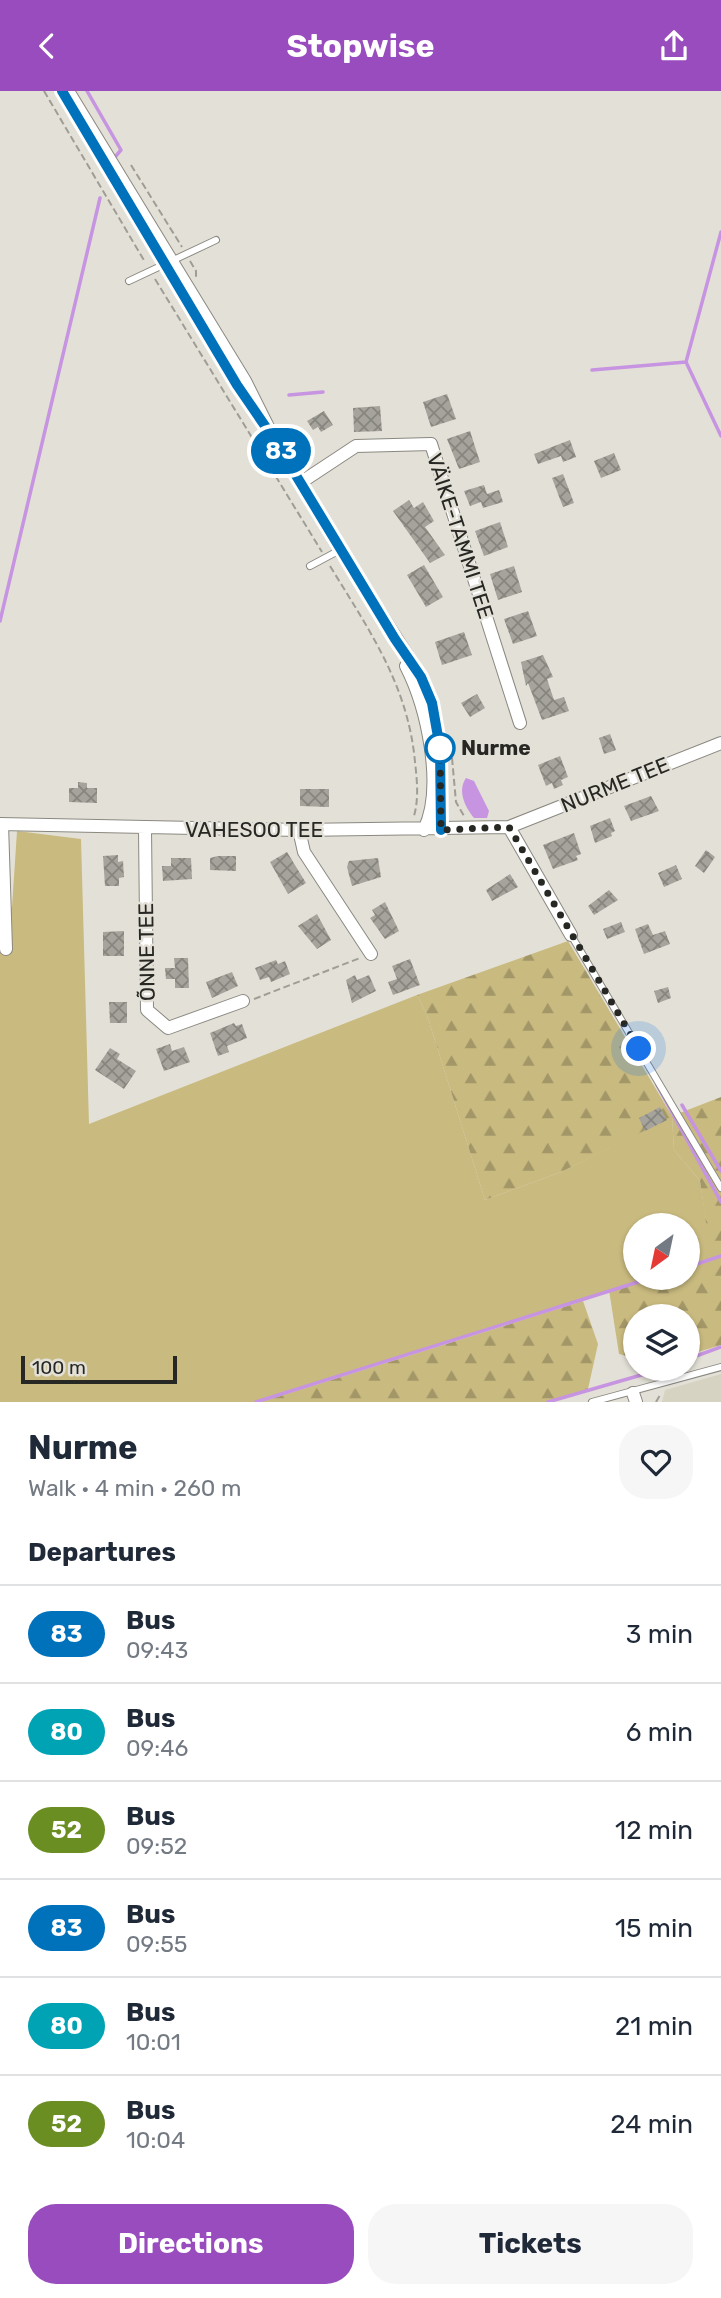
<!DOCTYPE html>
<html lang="en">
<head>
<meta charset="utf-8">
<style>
  :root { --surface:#fff; --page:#f6f6f7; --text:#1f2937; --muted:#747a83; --line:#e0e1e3; --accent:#994cbd }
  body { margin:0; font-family:Rubik,sans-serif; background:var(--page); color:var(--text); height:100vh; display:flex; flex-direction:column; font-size:26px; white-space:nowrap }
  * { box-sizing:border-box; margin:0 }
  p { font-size:23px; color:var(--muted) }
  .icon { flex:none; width:38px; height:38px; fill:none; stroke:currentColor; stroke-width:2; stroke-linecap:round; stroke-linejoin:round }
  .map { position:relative; height:1311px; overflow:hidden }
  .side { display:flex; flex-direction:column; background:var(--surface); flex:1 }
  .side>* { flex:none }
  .badge { padding:0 14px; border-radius:23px; font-size:24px; line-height:46px }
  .needle { width:46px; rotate:213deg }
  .controls { position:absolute; left:623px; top:1122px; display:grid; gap:14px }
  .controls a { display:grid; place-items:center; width:77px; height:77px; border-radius:50%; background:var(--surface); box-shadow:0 2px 5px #0004; font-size:35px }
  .scale { position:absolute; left:21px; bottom:18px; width:156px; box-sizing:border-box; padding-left:7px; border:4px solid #272723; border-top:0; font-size:19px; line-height:24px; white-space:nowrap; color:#272723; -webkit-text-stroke:5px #e3e1d7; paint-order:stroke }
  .you { position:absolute; width:35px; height:35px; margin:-18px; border:5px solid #fff; border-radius:50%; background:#1a73e8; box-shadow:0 0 0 10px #1a73e833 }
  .map>.badge { position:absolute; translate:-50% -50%; box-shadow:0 0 0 4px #fff }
  h2 { padding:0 28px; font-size:26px; line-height:63px }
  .round { display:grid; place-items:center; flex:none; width:74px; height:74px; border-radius:28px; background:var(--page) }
  .summary { display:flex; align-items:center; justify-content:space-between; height:119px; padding:0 28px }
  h1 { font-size:33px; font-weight:700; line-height:52px }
  .primary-button { display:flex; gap:14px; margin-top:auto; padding:14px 28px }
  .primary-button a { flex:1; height:80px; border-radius:28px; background:var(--accent); color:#fff; font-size:28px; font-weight:700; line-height:80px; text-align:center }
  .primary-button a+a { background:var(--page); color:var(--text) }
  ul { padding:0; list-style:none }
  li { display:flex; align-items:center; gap:21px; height:98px; padding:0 28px; border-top:2px solid var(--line) }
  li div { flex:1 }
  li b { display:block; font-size:26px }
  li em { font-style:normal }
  li .badge { min-width:77px; font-weight:700; text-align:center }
  header { display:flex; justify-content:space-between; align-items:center; height:91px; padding:0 28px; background:var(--accent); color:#fff; font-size:32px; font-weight:700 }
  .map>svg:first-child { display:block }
</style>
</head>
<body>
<header><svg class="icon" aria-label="back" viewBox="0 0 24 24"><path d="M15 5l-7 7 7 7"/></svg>Stopwise<svg class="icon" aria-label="share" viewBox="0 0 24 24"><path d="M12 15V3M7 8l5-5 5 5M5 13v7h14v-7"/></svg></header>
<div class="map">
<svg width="721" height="1311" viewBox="0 0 721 1311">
  <defs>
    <pattern id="forest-firs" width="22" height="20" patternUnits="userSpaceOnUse" patternTransform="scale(1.75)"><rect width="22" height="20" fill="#c9ba7f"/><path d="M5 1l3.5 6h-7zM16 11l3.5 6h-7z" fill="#a39768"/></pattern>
    <pattern id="building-cross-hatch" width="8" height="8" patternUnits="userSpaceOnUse" patternTransform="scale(1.75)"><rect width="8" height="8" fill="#a5a39b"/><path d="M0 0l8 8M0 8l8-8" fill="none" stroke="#86857e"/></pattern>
  </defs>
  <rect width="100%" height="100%" fill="#e3e1d7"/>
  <path fill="#d7d3c3" d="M721,1283v28h-59l3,-12z"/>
  <path fill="#c9ba7f" d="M17,740l64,8 8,285 328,-129 10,20 58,185 76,-28 111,-56 2,34 26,31 12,76 -24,8v-40h-53v52l14,1 -388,124h-261v-495h12z"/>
  <path fill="url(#forest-firs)" d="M568,850l104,175 49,-19v248l-33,10v-39h-53v42l-16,-4 -10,-64 40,-12 39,-1v-12l23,-8 -11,-76 -26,-31 -2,-33 -111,55 -76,28 -58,-185 -10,-20z
    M583,1210l15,43 -10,45 -40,13h-287z"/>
  <path fill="#c794e1" d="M466,687l8,3 15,30 -2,7h-13c-9,-11 -17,-27 -8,-40z"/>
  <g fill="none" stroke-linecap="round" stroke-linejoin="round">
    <path stroke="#c794e1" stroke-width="3.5" d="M87,0l34,59 -6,7
      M721,141l-35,130 35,74
      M592,279l94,-8
      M289,304l34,-3
      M0,530l100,-423
      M657,994l64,117
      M682,1014l39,66
      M688,1176l33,-11
      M688,1268l33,-12
      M256,1311l398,-125
      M548,1311l114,-33"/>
  </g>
  <path fill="url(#building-cross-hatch)" d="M447,303l9,25 -25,8 -8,-25z
    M380,315l2,25 -28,1 -1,-24z
    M324,320l9,14 -12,7 -3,-5 -5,3 -6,-9z
    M470,340l10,31 -21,7 -12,-30z
    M570,349l6,17 -13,5 -2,-6 -23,8 -4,-10z
    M614,362l7,17 -20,8 -7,-17z
    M563,383l11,29 -11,4 -11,-29z
    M484,394l3,9 12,-4 4,12 -20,6 -2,-6 -11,4 -6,-15z
    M409,409l5,8 9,-6 11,19 -9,6 20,28 -15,8 -37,-52z
    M500,431l8,25 -24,9 -9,-25z
    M424,474l19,32 -17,10 -19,-32z
    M514,475l8,26 -24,8 -8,-26z
    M528,520l9,25 -24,8 -9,-25z
    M464,541l8,23 -30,10 -7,-23z
    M543,564l10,22 -6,2 7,21 10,-3 5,14 -27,9 -14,-37 -2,3 -5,-24z
    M477,603l8,14 -15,9 -9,-14z
    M610,643l6,16 -12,4 -5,-16z
    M560,665l8,21 -7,3 2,5 -9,4 -2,-6 -6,3 -8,-21z
    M78,691l9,1v5h10v15l-28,-1v-14h9z
    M300,698h29v18l-29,-1z
    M651,705l8,15 -28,10 -7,-15z
    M610,727l5,13 -4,2 1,3 -17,7 -5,-17z
    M574,742l7,21 -5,2 2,4 -25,9 -10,-24z
    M706,759l9,7 -11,16 -9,-7z
    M287,761l19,31 -18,11 -18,-32z
    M118,764v7l5,-1 1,16 -5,1v8h-14l-2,-30z
    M218,765h18v15l-26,-1v-12z
    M171,767h20l1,21 -29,2 -1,-15h9z
    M378,767l3,19 -29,9 -5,-19 2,-6z
    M676,774l6,14 -18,8 -6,-14z
    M510,783l8,13 -26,14 -6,-11z
    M609,799l9,10 -24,15 -6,-9z
    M385,811l14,29 -14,8 -15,-21 5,-3 -3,-5z
    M317,823l14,26 -14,9 -19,-23z
    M621,831l4,10 -18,7 -4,-10z
    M648,833l5,11 12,-4 5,13 -26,10 -9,-25z
    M124,840v25h-21v-24z
    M174,867h14l1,30h-14v-9h-9l-1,-11h10z
    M410,868l10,26 -27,10 -5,-13 9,-3 -5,-13z
    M276,869l2,4 7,-3 5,13 -19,8 -2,-5 -9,3 -5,-12z
    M232,881l6,14 -26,12 -6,-16z
    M355,884l2,5 12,-5 7,16 -24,12 -6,-23z
    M668,896l3,11 -13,5 -4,-12z
    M109,911h18v21h-17z
    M234,932l2,3 6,-2 5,14 -20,8 2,6 -11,4 -8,-23z
    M170,953l2,7 12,-4 6,15 -26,9 -8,-22z
    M110,957l10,6 -3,5 19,12 -12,18 -29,-19z
    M660,1016l7,13 -22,11 -6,-13z"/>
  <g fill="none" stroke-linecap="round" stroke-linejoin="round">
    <g stroke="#8a8880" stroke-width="8">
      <path id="service" d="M129,190l87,-41
        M310,475l30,-16
        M571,844l150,253
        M592,1311l129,-35"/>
    </g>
    <g stroke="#8a8880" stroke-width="14">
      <path id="minor" d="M68,0l177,290 29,58 66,111 81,127 11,26 8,45 1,82
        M117,94l128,212
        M300,392l56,-37 75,-2 89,279
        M406,575c21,41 39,121 18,164
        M0,733l299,6 210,-3 212,-84
        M2,733l4,125
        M509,736l62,108
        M145,738l2,181 21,18 75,-27
        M299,739l5,22 67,102
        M633,1302l3,9"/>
    </g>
    <path stroke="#9f9d95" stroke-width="2" stroke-dasharray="7 3.5" stroke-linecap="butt" d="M44,0l101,171
      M131,74l51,82
      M190,170l6,10v7
      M155,188l167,273
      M330,475c39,64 78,119 85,196 2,18 4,36 -1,54
      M452,667l4,44 8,14
      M254,908l106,-41
      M656,1311l4,-7"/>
    <use href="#service" stroke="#fff" stroke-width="6"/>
    <use href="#minor" stroke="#fff" stroke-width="12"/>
  </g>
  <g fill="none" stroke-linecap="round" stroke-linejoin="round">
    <g stroke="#fff" stroke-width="16">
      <path id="line" d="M62,0l175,294 37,54 121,200 26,38 11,26 8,45 1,82"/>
    </g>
    <use href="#line" stroke="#0072bc" stroke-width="10"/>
    <path stroke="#272723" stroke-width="7" stroke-dasharray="0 12.6" d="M440,657l1,82 68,-3 130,222"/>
  </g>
  <circle fill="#fff" stroke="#0072bc" stroke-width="3.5" cx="440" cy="657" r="14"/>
  <g text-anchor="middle" stroke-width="5" stroke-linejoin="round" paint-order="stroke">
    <g font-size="21" fill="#272723" stroke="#e3e1d7">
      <text transform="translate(460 445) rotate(72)" y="7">VÄIKE-TAMMI TEE</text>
      <text transform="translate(615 694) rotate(-22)" y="7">NURME TEE</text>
      <text x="254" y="746">VAHESOO TEE</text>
      <text transform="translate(147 861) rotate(-91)" y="7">ÕNNE TEE</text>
    </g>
    <g font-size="21" font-weight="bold" fill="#272723" stroke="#e3e1d7" text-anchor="start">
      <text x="461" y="664">Nurme</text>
    </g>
  </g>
</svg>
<div class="controls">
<a><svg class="needle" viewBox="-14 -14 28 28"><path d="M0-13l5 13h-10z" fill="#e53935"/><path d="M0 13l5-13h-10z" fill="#747a83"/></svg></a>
<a><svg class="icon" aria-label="layers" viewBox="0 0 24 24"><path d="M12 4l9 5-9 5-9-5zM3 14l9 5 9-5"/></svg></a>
</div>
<div class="scale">100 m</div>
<div class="you" style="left:639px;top:958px"></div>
<b class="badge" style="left:281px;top:360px;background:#0072bc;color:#fff">83</b>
</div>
<section class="side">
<div class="summary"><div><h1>Nurme</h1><p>Walk · 4 min · 260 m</p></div><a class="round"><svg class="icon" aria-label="heart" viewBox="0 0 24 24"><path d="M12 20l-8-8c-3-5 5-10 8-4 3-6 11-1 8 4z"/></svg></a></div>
<h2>Departures</h2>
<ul>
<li><span class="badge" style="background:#0072bc;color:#fff">83</span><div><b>Bus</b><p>09:43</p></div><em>3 min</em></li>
<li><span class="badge" style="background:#00a3b4;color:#fff">80</span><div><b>Bus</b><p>09:46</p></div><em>6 min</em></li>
<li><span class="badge" style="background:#6b8e23;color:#fff">52</span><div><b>Bus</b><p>09:52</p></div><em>12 min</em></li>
<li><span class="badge" style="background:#0072bc;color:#fff">83</span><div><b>Bus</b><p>09:55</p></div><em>15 min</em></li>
<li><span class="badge" style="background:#00a3b4;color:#fff">80</span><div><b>Bus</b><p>10:01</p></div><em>21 min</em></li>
<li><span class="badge" style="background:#6b8e23;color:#fff">52</span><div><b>Bus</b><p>10:04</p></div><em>24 min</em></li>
</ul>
<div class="primary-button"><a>Directions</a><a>Tickets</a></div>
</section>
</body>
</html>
